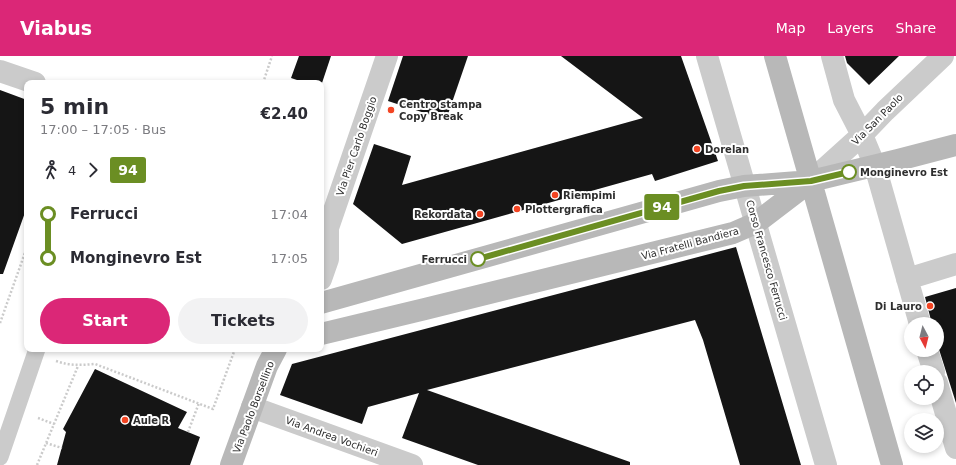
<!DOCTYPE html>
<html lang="en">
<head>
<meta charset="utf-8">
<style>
  :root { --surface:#fff; --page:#f2f2f3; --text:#2b2b33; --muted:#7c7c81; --accent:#db2777 }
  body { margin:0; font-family:"DejaVu Sans",sans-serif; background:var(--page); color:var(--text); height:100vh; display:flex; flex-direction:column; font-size:15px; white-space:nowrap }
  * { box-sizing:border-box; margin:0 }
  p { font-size:13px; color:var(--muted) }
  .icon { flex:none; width:22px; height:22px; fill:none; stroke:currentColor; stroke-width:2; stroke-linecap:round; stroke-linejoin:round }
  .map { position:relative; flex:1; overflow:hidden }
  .sheet { position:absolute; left:24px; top:24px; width:300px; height:272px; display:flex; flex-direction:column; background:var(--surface); border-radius:8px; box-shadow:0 2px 6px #0003 }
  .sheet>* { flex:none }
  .badge { padding:0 8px; border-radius:3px; font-size:14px; line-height:26px }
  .needle { width:26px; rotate:173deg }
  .fabs { position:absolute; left:904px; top:261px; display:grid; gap:8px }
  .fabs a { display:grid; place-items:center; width:40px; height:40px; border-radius:50%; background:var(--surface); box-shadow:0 2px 6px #0003; font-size:20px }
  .map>.badge { position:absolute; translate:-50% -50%; box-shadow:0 0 0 2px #fff }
  .legs { display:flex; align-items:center; gap:6px; height:44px; padding:0 16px; font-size:13px }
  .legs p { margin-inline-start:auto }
  .overview { display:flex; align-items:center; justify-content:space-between; height:68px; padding:0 16px }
  h1 { font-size:22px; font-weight:700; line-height:30px }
  .primary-button { display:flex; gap:8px; margin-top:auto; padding:8px 16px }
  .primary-button a { flex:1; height:46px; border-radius:24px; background:var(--accent); color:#fff; font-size:16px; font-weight:700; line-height:46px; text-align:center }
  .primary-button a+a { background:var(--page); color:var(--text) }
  ul { padding:0 16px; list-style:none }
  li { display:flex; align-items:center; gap:14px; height:44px; font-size:15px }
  li i { display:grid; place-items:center; width:6px; height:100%; margin:0 5px; background:currentColor }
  li i::after { content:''; width:10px; height:10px; margin:-5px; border:3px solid; border-radius:50%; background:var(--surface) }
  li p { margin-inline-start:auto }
  li:first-child i { background:linear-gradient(#0000 50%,currentColor 0) }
  li:last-child i { background:linear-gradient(currentColor 50%,#0000 0) }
  header { display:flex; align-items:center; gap:24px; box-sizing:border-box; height:56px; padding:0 20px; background:var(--accent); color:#fff }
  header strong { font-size:19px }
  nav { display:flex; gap:22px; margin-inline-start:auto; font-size:14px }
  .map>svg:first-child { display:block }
</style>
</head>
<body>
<header>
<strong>Viabus</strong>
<nav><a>Map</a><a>Layers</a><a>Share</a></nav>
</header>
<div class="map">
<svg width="956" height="409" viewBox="0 0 956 409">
  <rect width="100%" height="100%" fill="#fff"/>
  <path fill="#151515" d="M299,0h32l-10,30v-3h-15l-15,-5z
    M403,0h65l-22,64 -58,-19z
    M561,0h120l37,105 -63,20 -3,-7 -250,70 -49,-40 21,-60 37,12 -9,29 241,-67z
    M845,0h54l-30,29 -22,-22z
    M0,34l27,10v107l-24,67h-3z
    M736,191l65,218h-61l-37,-125 -8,-20 -268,70 203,72v3h-152l-76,-27 17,-45 -51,14 -6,17 -82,-29 12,-31z
    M956,232v115l-19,-60v-19h-5l-7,-27z
    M95,313l92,43 -9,16 22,9 -10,28h-133l9,-33 -3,-3z"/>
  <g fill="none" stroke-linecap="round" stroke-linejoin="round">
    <path stroke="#cbcbcb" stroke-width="2.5" stroke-dasharray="2 2" stroke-linecap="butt" d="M263,27l9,-27
      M0,267l27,-76
      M56,305c14,5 26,4 39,3l118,45 22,-60
      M38,362l16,6
      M188,376l11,-29
      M46,387l16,5
      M37,409l41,-99"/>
    <path stroke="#cbcbcb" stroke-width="17" d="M0,401l37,-108"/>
    <path stroke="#cbcbcb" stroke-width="22" d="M707,0l119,409
      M832,0l12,44 18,35 13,31 45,158
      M0,15l35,12
      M811,125l51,-46 23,-24 58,-55
      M321,176l7,-4 59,-172
      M321,223l7,-20v-31
      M907,223l49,-15
      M927,294l7,22
      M937,327l19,65
      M252,351l160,58"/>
    <path stroke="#b8b8b8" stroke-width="22" d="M775,0l117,409
      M321,247l398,-112 25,-5 67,-5 87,-21 58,-15
      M321,278l104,-25 308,-76 23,-10 55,-42
      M231,409l36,-99 9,-17"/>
  </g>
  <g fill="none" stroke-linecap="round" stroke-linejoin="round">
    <g stroke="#fff" stroke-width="9">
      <path id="line-1" d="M478,203l241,-68 25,-5 67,-5 38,-9"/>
    </g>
    <use href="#line-1" stroke="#6b8e23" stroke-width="6"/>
  </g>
  <g fill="#f34422" stroke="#fff" stroke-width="1.5">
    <circle cx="391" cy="54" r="4"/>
    <circle cx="697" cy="93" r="4"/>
    <circle cx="555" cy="139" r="4"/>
    <circle cx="517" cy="153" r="4"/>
    <circle cx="480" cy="158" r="4"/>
    <circle cx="930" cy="250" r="4"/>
    <circle cx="125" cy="364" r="4"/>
  </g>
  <g fill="#fff" stroke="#6b8e23" stroke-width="2">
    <circle cx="849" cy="116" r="7"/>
    <circle cx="478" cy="203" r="7"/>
  </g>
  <g text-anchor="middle" stroke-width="4" stroke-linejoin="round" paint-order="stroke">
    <g font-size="10" font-weight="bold" fill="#2e2e2e" stroke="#fff" text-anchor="start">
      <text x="399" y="52">Centro stampa<tspan x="399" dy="12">Copy Break</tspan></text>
      <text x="705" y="97">Dorelan</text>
      <text x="563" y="143">Riempimi</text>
      <text x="525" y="157">Plottergrafica</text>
      <text x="472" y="162" text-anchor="end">Rekordata</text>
      <text x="922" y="254" text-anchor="end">Di Lauro</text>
      <text x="133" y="368">Aule R</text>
    </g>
    <g font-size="10" fill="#2e2e2e" stroke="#fff">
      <text transform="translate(877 63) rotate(-45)" y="4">Via San Paolo</text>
      <text transform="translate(356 90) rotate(-71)" y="4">Via Pier Carlo Boggio</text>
      <text transform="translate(690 187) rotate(-15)" y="4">Via Fratelli Bandiera</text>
      <text transform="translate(767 204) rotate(74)" y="4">Corso Francesco Ferrucci</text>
      <text transform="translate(253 351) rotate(-69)" y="4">Via Paolo Borsellino</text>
      <text transform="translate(332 380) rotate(20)" y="4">Via Andrea Vochieri</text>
    </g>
    <g font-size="10" font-weight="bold" fill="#2e2e2e" stroke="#fff" text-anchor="start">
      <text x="860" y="120">Monginevro Est</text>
      <text x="467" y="207" text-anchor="end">Ferrucci</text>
    </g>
  </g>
</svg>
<div class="fabs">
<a><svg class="needle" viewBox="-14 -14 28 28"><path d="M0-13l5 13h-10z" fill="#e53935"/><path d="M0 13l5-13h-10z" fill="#7c7c81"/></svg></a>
<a><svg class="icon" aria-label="locate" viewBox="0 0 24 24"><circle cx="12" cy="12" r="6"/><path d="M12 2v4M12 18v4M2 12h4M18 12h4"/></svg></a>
<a><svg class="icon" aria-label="layers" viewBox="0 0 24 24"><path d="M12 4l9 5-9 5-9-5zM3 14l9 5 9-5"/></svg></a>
</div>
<b class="badge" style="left:662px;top:151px;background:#6b8e23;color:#fff">94</b>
<section class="sheet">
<div class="overview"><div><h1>5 min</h1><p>17:00 – 17:05 · Bus</p></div><b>€2.40</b></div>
<div class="legs"><svg class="icon" aria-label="walk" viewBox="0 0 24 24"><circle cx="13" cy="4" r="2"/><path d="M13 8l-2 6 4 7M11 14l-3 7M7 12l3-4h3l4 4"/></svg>4<svg class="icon" aria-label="forward" viewBox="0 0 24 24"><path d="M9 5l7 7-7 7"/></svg><b class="badge" style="background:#6b8e23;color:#fff">94</b></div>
<ul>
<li><i style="color:#6b8e23"></i><b>Ferrucci</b><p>17:04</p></li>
<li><i style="color:#6b8e23"></i><b>Monginevro Est</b><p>17:05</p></li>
</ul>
<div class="primary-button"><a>Start</a><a>Tickets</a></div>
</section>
</div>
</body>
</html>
